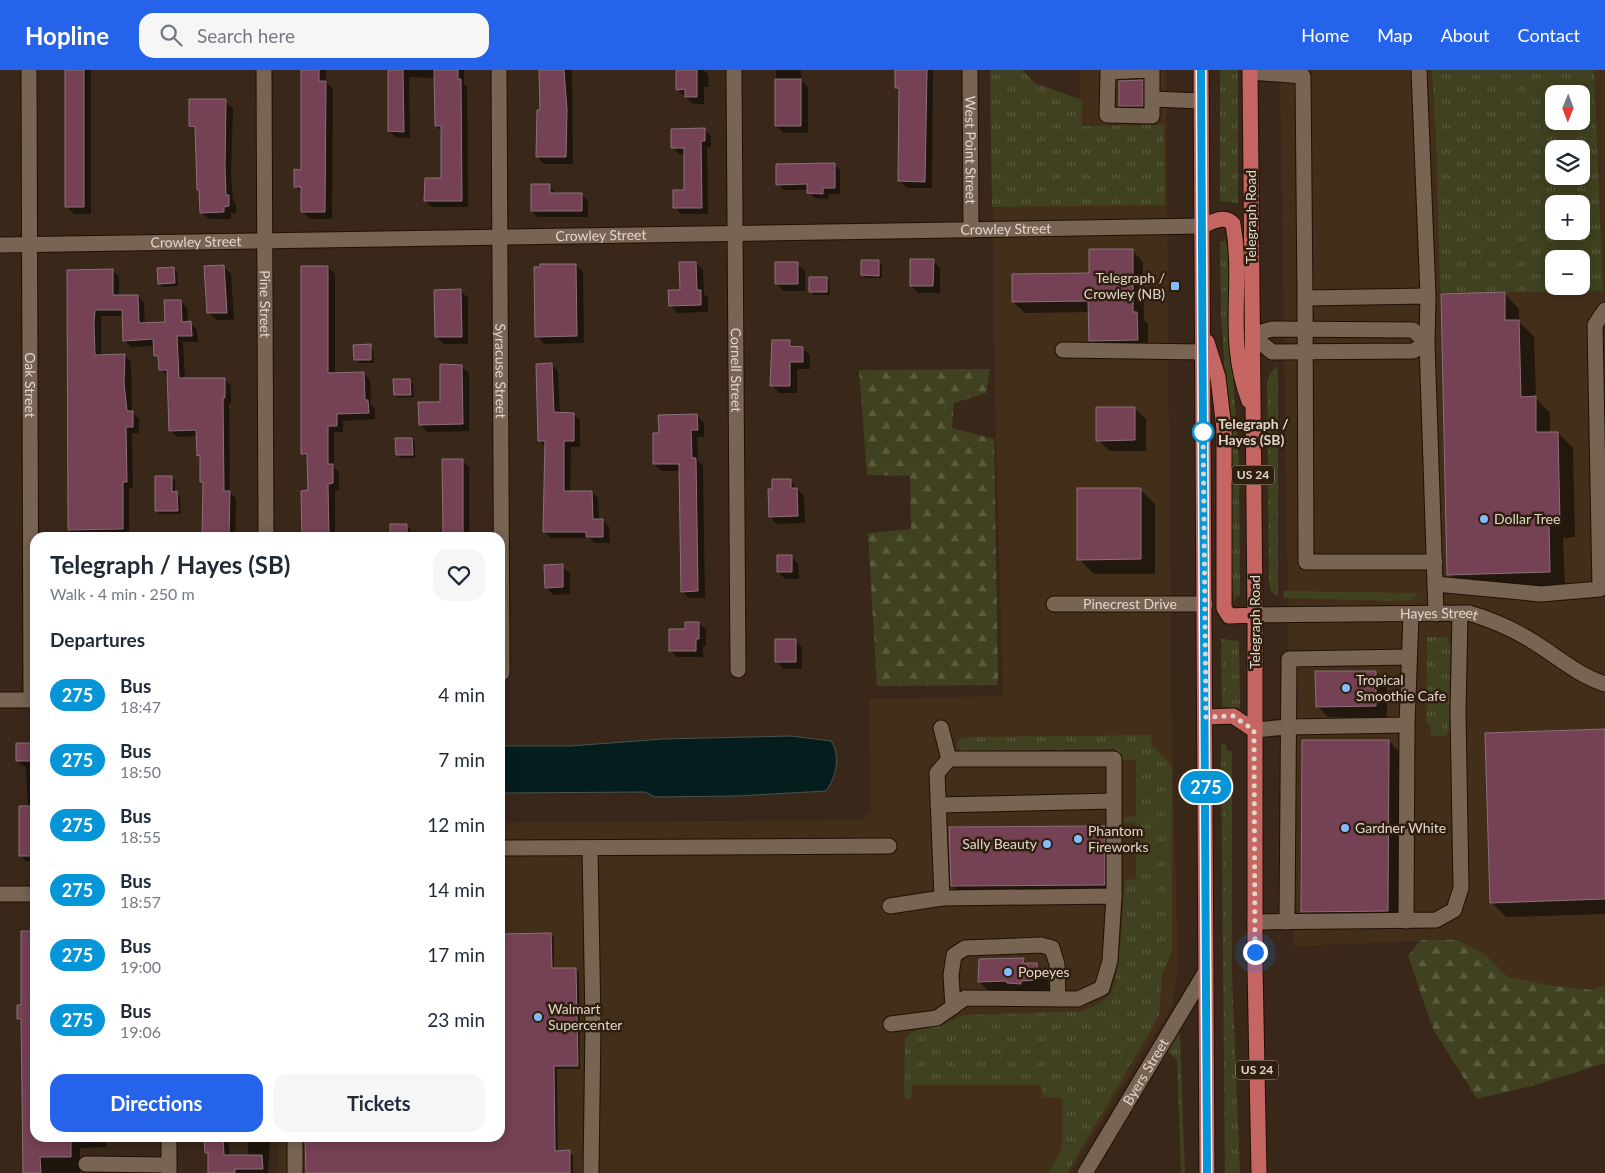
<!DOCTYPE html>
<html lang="en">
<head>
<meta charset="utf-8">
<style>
  :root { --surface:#fff; --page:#f6f6f7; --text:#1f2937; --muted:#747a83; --accent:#2563eb }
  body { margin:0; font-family:Lato,sans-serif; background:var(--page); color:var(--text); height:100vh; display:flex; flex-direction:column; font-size:19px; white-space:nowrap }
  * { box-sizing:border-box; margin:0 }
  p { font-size:16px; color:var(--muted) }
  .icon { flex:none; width:28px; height:28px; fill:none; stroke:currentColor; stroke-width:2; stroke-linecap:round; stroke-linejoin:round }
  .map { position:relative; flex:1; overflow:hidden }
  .panel { position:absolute; left:30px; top:462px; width:475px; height:610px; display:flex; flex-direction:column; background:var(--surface); border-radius:15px; box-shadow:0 2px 12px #0003 }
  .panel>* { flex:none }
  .badge { padding:0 10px; border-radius:16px; font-size:18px; line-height:32px }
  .needle { width:32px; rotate:181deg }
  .controls { position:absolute; left:1545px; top:15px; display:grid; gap:10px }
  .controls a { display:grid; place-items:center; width:45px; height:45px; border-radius:10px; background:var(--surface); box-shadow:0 2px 12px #0003; font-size:25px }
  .you { position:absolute; width:25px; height:25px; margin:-12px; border:4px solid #fff; border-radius:50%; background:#1a73e8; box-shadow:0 0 0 8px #1a73e833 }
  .map>.badge { position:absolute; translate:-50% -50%; box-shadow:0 0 0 2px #fff }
  h2 { padding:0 20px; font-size:19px; line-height:45px }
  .round { display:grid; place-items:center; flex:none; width:52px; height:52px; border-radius:15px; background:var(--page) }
  .head { display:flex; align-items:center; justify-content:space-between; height:85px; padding:0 20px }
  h1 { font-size:24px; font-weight:700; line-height:38px }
  .primary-button { display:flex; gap:10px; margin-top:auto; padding:10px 20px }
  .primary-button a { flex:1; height:58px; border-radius:15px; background:var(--accent); color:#fff; font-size:20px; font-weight:700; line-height:58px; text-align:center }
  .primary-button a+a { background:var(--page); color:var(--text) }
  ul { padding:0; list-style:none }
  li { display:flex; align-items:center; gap:15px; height:65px; padding:0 20px }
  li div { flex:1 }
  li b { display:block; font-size:19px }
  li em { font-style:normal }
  li .badge { min-width:55px; font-weight:700; text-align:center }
  header { display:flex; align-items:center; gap:30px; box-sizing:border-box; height:70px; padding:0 25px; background:var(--accent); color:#fff }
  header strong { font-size:24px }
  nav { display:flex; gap:28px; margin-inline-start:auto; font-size:18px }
  .search { width:350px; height:45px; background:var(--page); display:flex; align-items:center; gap:12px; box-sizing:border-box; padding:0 18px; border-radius:15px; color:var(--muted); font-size:19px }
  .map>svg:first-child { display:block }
</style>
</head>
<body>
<header>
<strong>Hopline</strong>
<div class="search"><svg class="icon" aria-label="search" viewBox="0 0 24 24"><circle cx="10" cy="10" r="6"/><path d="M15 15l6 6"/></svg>Search here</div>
<nav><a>Home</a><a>Map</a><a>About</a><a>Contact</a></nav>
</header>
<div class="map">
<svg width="1605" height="1103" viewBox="0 0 1605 1103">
  <defs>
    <pattern id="grass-tufts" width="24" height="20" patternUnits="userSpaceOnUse" patternTransform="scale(1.25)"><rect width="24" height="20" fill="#3f4120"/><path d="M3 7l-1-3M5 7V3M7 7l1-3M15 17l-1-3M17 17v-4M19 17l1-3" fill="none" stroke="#5a5c3f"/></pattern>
    <pattern id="forest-firs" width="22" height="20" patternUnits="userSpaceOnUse" patternTransform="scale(1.25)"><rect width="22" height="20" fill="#3f4120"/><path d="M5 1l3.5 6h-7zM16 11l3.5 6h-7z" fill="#5a5c3f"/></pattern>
  </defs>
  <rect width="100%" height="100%" fill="#392819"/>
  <path fill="#432e19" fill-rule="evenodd" d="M1080,0h86l5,623 7,273 -5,38 -103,169h-791l-1,-35h222v-315l360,-3 11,-8 -2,-113 134,-3 -9,-330 -1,-165 87,-1z
    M1280,0h325v915l-12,6 -39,-5 -46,-9 -23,-23 -27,-14 -165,6zM1554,24h27v27h-27zM1554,79h27v27h-27zM1554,134h27v27h-27zM1554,189h27v27h-27z"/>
  <path fill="url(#grass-tufts)" fill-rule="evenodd" d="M990,0h32l13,13 47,17v26l82,-1 1,80 -173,2z
    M1220,0h18v133l-18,-2z
    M1432,0h162l9,221 -160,2 -3,-3 -4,-154zM1554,24h27v27h-27zM1554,79h27v27h-27zM1554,134h27v27h-27zM1554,189h27v27h-27z
    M1224,169l3,7 3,1v87l9,130 1,132 -4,1 -2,6 -1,-11h-4v-160l-8,-118 -1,-72 4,-1z
    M1277,296l1,7v224l-7,-6 -2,-7 -2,-202 5,-11z
    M1283,521l136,2 -8,7 -9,1 -118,-3z
    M1427,567h20l3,10 -1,82 -3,7h-15l-1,-12 -4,-2z
    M1221,569l18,2 1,67 -18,-1z
    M1151,665l1,11 20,19v186l-10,24 -3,41 -92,157h-18l13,-24v-51l-19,-1 -2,-12h-129l-1,13 -4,1 -3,-4 1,-55 5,-7 7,-3 22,-4 25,-11 117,-4c11,-3 23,-9 30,-18 10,-17 12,-90 14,-113l11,-1v-56l-12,-1 -1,-3 3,-2 10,-1v-56h-12l-9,-11 -154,2 -4,-3v-6l3,-3 8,-2z
    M1225,673l3,8h4v223l8,199h-15l-4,-429z
    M1177,962l3,3 5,138h-4l-4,-114 -11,-8z"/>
  <path fill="url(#forest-firs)" d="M990,299l-4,24 -32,10 -2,25 42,11 4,246 -121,1 -9,-153 43,-4 -1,-53 -43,-1 -8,-105z
    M1421,870h37l27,14 23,23 46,9 39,4 12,-5v78l-70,22 -58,14 -44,-70 -25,-73z"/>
  <path fill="#051d1d" stroke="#475451" d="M791,666l40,5c10,15 5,36 -5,50l-89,5 -82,1 -10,-5 -145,1v-47h70l93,-7z"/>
  <path fill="#0007" d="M67,0h24v144h-17l-7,-8z
    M302,0h24v12l7,8 -1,129h-22l-7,-7 -1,-19 -7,-7 7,-15z
    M389,0h75v14l3,3 1,120h-36l-6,-6 16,-22v-47l-6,-6v-48l-27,-1 1,61 -14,-1 -7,-6z
    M539,0h33l1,94h-29l-7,-8 4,-45z
    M677,0h27l4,5 1,12h-5v17h-11l-16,-15z
    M776,0h25v10l7,7v46h-24l-8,-7z
    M896,0h37l-1,118h-25l-7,-7v-89l-3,-4z
    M1142,11l7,7v25h-21l-8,-8z
    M225,31l8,7 -2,67 2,25 3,4v9h-5v6h-22l-8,-7v-20l-3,-3 -1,-57 -7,-6z
    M704,59l7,7v11h-4l1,67h-27l-6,-7 11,-16 -1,-37h-6l-6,-7z
    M834,94l6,6v24h-11l-1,5 -14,-1 -5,-8h-26l-5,-6z
    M549,115l7,9h25l7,7v16h-50l-6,-6z
    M1132,180l11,12 1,58 4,4v27l-46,1 -12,-12v-28l-65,1 -12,-11 77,-28z
    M879,191l3,4v13h-16l-3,-3z
    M933,191l7,7v25h-22l-7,-8z
    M696,193l7,7 1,24 4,4v14l-31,1 -7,-8 11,-14z
    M797,194l8,7v20h-21l-8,-7z
    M575,195l8,7 1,71 -40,1 -7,-8z
    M223,196l8,8 3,46h-18l-8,-8z
    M328,197l7,7v100l28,-1 7,7 1,25 4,3v11l-32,2v11h-9v36l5,4v18h-4v48h-32l6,-46 -1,-33 -6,-6z
    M174,199l3,3 1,14 -16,1 -3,-4z
    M112,200l7,7v19h19l6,7 1,21h21l15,-23 6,7 1,15 9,6 1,13h-15l2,37 40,1 6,6v18h-2l1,88 6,7 -1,39h-32l1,-54 -2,-3 -4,-45 -21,1 -7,-7 -2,-54 -8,-6v-10l-5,-4v-10l-24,1 -7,-7 -1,-24h-22v40l24,-1 6,7 1,50 7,7v14h-7l1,55h-4v43l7,7h-65l-3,-267z
    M826,208l3,3 1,14h-16l-3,-3z
    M461,221l7,7v46h-24l-8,-7z
    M1504,223l15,16v13l15,14 2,62 14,15v20h8l15,15 2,89 -12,1 2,49 -101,3 -15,-16z
    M789,271l7,7h6l8,7v14h-13v24h-18l-7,-8z
    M370,275l3,4 1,14h-15l-4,-3z
    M551,294l7,7 2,43h13l7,6v27h-9l-1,45h21l7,6 1,22h4l6,7 1,16h-16l-4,-5h-39l-7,-7 2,-84 -7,-6z
    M461,296l8,7v58l-42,1 -7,-8 21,-21z
    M410,310l3,4 1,13 -16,1 -3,-3z
    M1134,338l12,11v32h-37l-11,-11z
    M697,346l7,7v14h-7l1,24 5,5 2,132h-16l-7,-7 -1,-120h-19l-8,-7 6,-30z
    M412,369l3,3v16h-15l-3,-3z
    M444,390h18l7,7v71h-24z
    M172,408l3,3v12l5,3 1,18h-21l-4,-3z
    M790,410l14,17 1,26 -28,1 -7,-7z
    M1140,419l15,15v70h-61l-15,-15z
    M406,455l4,4v9h-18z
    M791,486l7,8 1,15h-14l-7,-7z
    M562,496l8,7v21l-17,1 -7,-8z
    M699,553l7,7v16h-3v11h-26l-7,-7 17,-20z
    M795,570l7,8v21h-18l-8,-8z
    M1375,602l12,11v34h-59l-11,-11z
    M1605,661v183l-99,3 -14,-14z
    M1389,671l15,16 -1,169 -85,1 -16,-15z
    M35,674v117h-9l-6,-6 8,-48 -2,-40 -9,-6z
    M1104,758l15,15v57l-152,1 -15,-15z
    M35,863v205h104v3h-33l1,6 -27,1v25h-55l-3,-150 -4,-4 4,-13z
    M551,864l3,4v31h22l3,3 1,97h-23l1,83h11l4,3v18h-266v-35h193v-203z
    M1023,890l5,4 9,1 11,11 1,15 -58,2 -12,-11z
    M206,1068h23v18h19v-18h22l-2,35h-58z"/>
  <path fill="#754155" stroke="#8b7079" d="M65,0h19v137h-19z
    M301,0h18v11h7l-1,131h-24v-25h-7v-18l7,1z
    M388,0h15l1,62 -16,-1z
    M434,0h24v9h3l1,122h-38l1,-23h16v-52h-6z
    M539,0h25l3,40 -1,47h-30l1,-47h3z
    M676,0h21v27h-12v-8l-9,1z
    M895,0h32l-2,112 -27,-1 1,-93h-4z
    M775,9h26v47h-26z
    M1143,10v26h-24v-25z
    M189,29h37l-1,68 1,28h3v11l-5,1v5l-24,1 -1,-23h-2l-2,-63 -6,-1z
    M705,58v13h-4l1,67h-29v-18h11v-42h-13v-19z
    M835,93v25h-12v6l-16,-1v-9l-31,1v-21z
    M531,114h19v9h32v18h-51z
    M1089,179h44v63h4l1,28 -49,1 -1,-40 -76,1v-28l77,-1z
    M910,189h24l-1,27h-23z
    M861,190h18v16l-18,-1z
    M679,192h17l1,28h4v15l-32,1 -1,-16h12z
    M775,192h23v22h-23z
    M540,194h36l1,72 -42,1 -1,-70h6z
    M224,195l3,48h-20l-3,-47z
    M301,196h27v107l36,-1 1,28h3l1,13 -32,1v12h-9v38h5v19l-5,1 1,54h-27l-1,-47 7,-1 -1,-36h-6z
    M174,197l1,16 -17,1 -1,-16z
    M113,199v26h25l1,28 26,-1 -1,-22h17l1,22 9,-1 1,15h-15l2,42h46v20h-2l1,93h6l-1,47h-27l1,-56h-3v-27l-3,1 -1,-26 -27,1 -2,-61h-8l-1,-14h-4l-1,-17 -30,2 -1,-31h-27l-1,12 1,33 30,-1 -1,29 3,28h6v16h-7l1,55h-4v47l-55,1 -1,-260z
    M809,207h18v15h-18z
    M461,219l1,48h-27l-1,-47z
    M1505,222v28h14l2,77 15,-1v36h22l2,91h-11l1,49 -103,3 -6,-281z
    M772,270h18v6l13,1v15h-13v24h-20z
    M371,274v16h-17l-1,-15z
    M552,293l2,49 20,1v28h-10v50h28l1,28h10v18h-17v-5h-43l2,-91h-7l-2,-77z
    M440,294l22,1 1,59 -44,1 -1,-23h22z
    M393,309h17l1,16h-17z
    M1096,337h39v33l-39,1z
    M697,344l1,16h-7l1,28h4l2,133 -17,1 -2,-128h-26v-31h6l-1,-18z
    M395,368h17l1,17h-17z
    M442,389h21v76h-20z
    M155,406h17v16l5,-1 1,20h-23z
    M772,409h19v9h6l1,28 -29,1 -1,-28h4z
    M1077,418h64v71l-64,1z
    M390,454h17v14h-17z
    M777,485h15v17h-15z
    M563,494v23l-18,1 -1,-23z
    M685,552h14v17h-3v12h-27v-22h16z
    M775,569h21v23h-21z
    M1315,601h61v35l-60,1z
    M1605,659v170l-115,4 -5,-170z
    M1302,670h87l-1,171 -87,1z
    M16,673h19v18h-19z
    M19,736h16v48l-5,2h-11z
    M1105,756v59l-154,1 -2,-59z
    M21,861h14v207h4v3h32v16h-31l1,16h-18l-2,-154h-4v-14h4z
    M551,863l1,35h24l2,98h-24l1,85 15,-1v23h-264l-1,-35h195v-204z
    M1024,888l-1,5h14l1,17 -17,1v3l-14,-1 -1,-2 -28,1 1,-23z
    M204,1068h19l1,17h38l1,14h-28v4h-27v-20h-3z"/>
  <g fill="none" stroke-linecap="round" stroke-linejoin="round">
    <g stroke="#201103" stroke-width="17">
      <g id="minor">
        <path id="s1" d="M29,0l2,630"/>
        <path id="s2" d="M264,0l2,468"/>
        <path id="s3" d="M499,0l3,603"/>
        <path id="s4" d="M734,0l4,600"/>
        <path id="s5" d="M970,0l1,160"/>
        <path d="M1150,0l-42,2 -1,43 45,1v-46"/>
        <path d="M1419,0l9,226"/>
        <path d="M1250,2l53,4 2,222 123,-2 -1,47 8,241"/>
        <path d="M1153,29l48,2"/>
        <path id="s6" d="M0,175l1202,-19"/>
        <path d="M1305,228l1,264h129"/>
        <path d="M1272,259l141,1 14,13 -14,8 -141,1 -20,-17z"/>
        <path d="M1063,280l140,2"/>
        <path id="s7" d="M1054,534h151"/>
        <path d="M1436,544l-1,-30 106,10 59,-5 -5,-264 10,-15"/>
        <path id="s8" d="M1255,545l214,-2c23,7 43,15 63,28 25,15 45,34 73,43"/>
        <path d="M0,630h35"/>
        <path d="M941,658l8,31h165v137"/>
        <path d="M1254,660l34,-3 119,-2 4,-110"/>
        <path d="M938,735l176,-4"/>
        <path d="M500,778l389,-2"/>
        <path d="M590,778l3,176 -2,149"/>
        <path d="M0,824h35"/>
        <path d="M942,828l-5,-125 12,-14"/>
        <path d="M890,836l52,-8 172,-2 -4,65 -8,27 -24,11 -113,-1 -28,20 -46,6"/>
        <path d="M1406,851l1,-196"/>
        <path d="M1255,852l181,-2 18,-10 7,-22 -3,-176 2,-98"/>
        <path d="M1287,852l2,-263 120,-2"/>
        <path d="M953,937l-2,-32 3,-20 11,-7 76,-3 11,3 5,16 1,35"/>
        <path d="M169,1068v35"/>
        <path d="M86,1094l83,1"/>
        <path d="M295,1103v-35"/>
        <path id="s9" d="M1085,1103l121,-202"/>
      </g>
    </g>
    <g stroke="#201103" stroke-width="17">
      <path id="major" d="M1201,0l6,1103
        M1250,0l5,545v352l4,206
        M1202,156c10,-4 23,-12 31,-2 11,61 -8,115 16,177
        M1207,272l11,35 6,52v179l5,8 26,-1
        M1206,647l27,-1 21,14"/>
    </g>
    <use href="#minor" stroke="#776452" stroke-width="15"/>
    <use href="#major" stroke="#c56663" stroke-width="15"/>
  </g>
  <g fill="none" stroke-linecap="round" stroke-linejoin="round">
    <g stroke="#fff" stroke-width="11">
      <path id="line" d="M1201,0l6,1103"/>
    </g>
    <use href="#line" stroke="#0696d7" stroke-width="8"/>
    <path stroke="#e0d5cb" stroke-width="5" stroke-dasharray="0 9" d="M1203,362v-6l3,291 27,-1 21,14 1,222"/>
  </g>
  <g fill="#84bcfb" stroke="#2f1f0f" stroke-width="2">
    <rect x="1170" y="211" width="10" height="10" rx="2.5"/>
    <circle cx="1484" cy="449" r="5"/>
    <circle cx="1346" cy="618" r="5"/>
    <circle cx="1345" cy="758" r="5"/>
    <circle cx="1078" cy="769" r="5"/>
    <circle cx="1047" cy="774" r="5"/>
    <circle cx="1008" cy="902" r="5"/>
    <circle cx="538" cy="947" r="5"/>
  </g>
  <circle fill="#fff" stroke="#0696d7" stroke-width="2.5" cx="1203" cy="362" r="10"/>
  <g text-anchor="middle" stroke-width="5" stroke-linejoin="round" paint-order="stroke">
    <g fill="#2f1f0f" stroke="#ab9e93" stroke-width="1">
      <rect x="1232" y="395.5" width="42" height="19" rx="4"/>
      <rect x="1236" y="990.5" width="42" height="19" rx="4"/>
    </g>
    <g font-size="12" font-weight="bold" fill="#e0d5cb">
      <text x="1253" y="409">US 24</text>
      <text x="1257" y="1004">US 24</text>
    </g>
    <g font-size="14" fill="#e0d5cb" stroke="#2f1f0f">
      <text dy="5" stroke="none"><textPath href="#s5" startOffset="80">West Point Street</textPath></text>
      <text transform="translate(1251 147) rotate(-90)" y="5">Telegraph Road</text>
      <text dy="5" stroke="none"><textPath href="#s6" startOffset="1006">Crowley Street</textPath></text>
      <text dy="5" stroke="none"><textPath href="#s6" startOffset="601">Crowley Street</textPath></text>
      <text dy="5" stroke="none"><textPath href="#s6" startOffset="196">Crowley Street</textPath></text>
      <text dy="5" stroke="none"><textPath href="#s2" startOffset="234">Pine Street</textPath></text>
      <text dy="5" stroke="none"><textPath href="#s4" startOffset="300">Cornell Street</textPath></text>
      <text dy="5" stroke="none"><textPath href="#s3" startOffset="301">Syracuse Street</textPath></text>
      <text dy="5" stroke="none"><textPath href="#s1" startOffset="315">Oak Street</textPath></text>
      <text dy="5" stroke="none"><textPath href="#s7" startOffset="76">Pinecrest Drive</textPath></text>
      <text dy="5" stroke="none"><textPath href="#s8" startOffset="184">Hayes Street</textPath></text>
      <text transform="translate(1255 552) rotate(-90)" y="5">Telegraph Road</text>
      <text dy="5" stroke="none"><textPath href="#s9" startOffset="118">Byers Street</textPath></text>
    </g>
    <g font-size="14" fill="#e0d5cb" stroke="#2f1f0f" text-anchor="start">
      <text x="1165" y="213" text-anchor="end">Telegraph /<tspan x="1165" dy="16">Crowley (NB)</tspan></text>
      <text x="1494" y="454">Dollar Tree</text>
      <text x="1356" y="615">Tropical<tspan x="1356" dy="16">Smoothie Cafe</tspan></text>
      <text x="1355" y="763">Gardner White</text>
      <text x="1088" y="766">Phantom<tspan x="1088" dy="16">Fireworks</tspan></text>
      <text x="1037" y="779" text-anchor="end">Sally Beauty</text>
      <text x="1018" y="907">Popeyes</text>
      <text x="548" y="944">Walmart<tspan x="548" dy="16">Supercenter</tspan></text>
    </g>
    <g font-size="14" font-weight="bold" fill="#e0d5cb" stroke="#2f1f0f" text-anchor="start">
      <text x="1218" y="359">Telegraph /<tspan x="1218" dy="16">Hayes (SB)</tspan></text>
    </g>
  </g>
</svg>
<div class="controls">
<a><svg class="needle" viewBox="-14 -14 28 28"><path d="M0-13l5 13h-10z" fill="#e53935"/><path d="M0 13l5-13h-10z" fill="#747a83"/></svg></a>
<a><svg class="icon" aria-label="layers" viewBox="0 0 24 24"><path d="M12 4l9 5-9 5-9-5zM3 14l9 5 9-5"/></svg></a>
<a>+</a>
<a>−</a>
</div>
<div class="you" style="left:1255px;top:882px"></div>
<b class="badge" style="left:1206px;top:717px;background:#0696d7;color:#fff">275</b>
<section class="panel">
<div class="head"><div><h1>Telegraph / Hayes (SB)</h1><p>Walk · 4 min · 250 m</p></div><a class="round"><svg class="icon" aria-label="heart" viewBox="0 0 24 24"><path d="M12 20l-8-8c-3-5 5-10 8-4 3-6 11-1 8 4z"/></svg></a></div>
<h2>Departures</h2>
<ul>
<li><span class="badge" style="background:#0696d7;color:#fff">275</span><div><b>Bus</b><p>18:47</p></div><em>4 min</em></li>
<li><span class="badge" style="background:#0696d7;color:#fff">275</span><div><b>Bus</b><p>18:50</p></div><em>7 min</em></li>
<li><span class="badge" style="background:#0696d7;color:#fff">275</span><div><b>Bus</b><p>18:55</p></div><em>12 min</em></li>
<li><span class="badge" style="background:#0696d7;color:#fff">275</span><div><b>Bus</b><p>18:57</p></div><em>14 min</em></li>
<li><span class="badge" style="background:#0696d7;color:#fff">275</span><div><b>Bus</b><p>19:00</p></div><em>17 min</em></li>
<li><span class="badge" style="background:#0696d7;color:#fff">275</span><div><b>Bus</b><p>19:06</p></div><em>23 min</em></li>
</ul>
<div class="primary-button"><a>Directions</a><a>Tickets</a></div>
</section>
</div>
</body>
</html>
